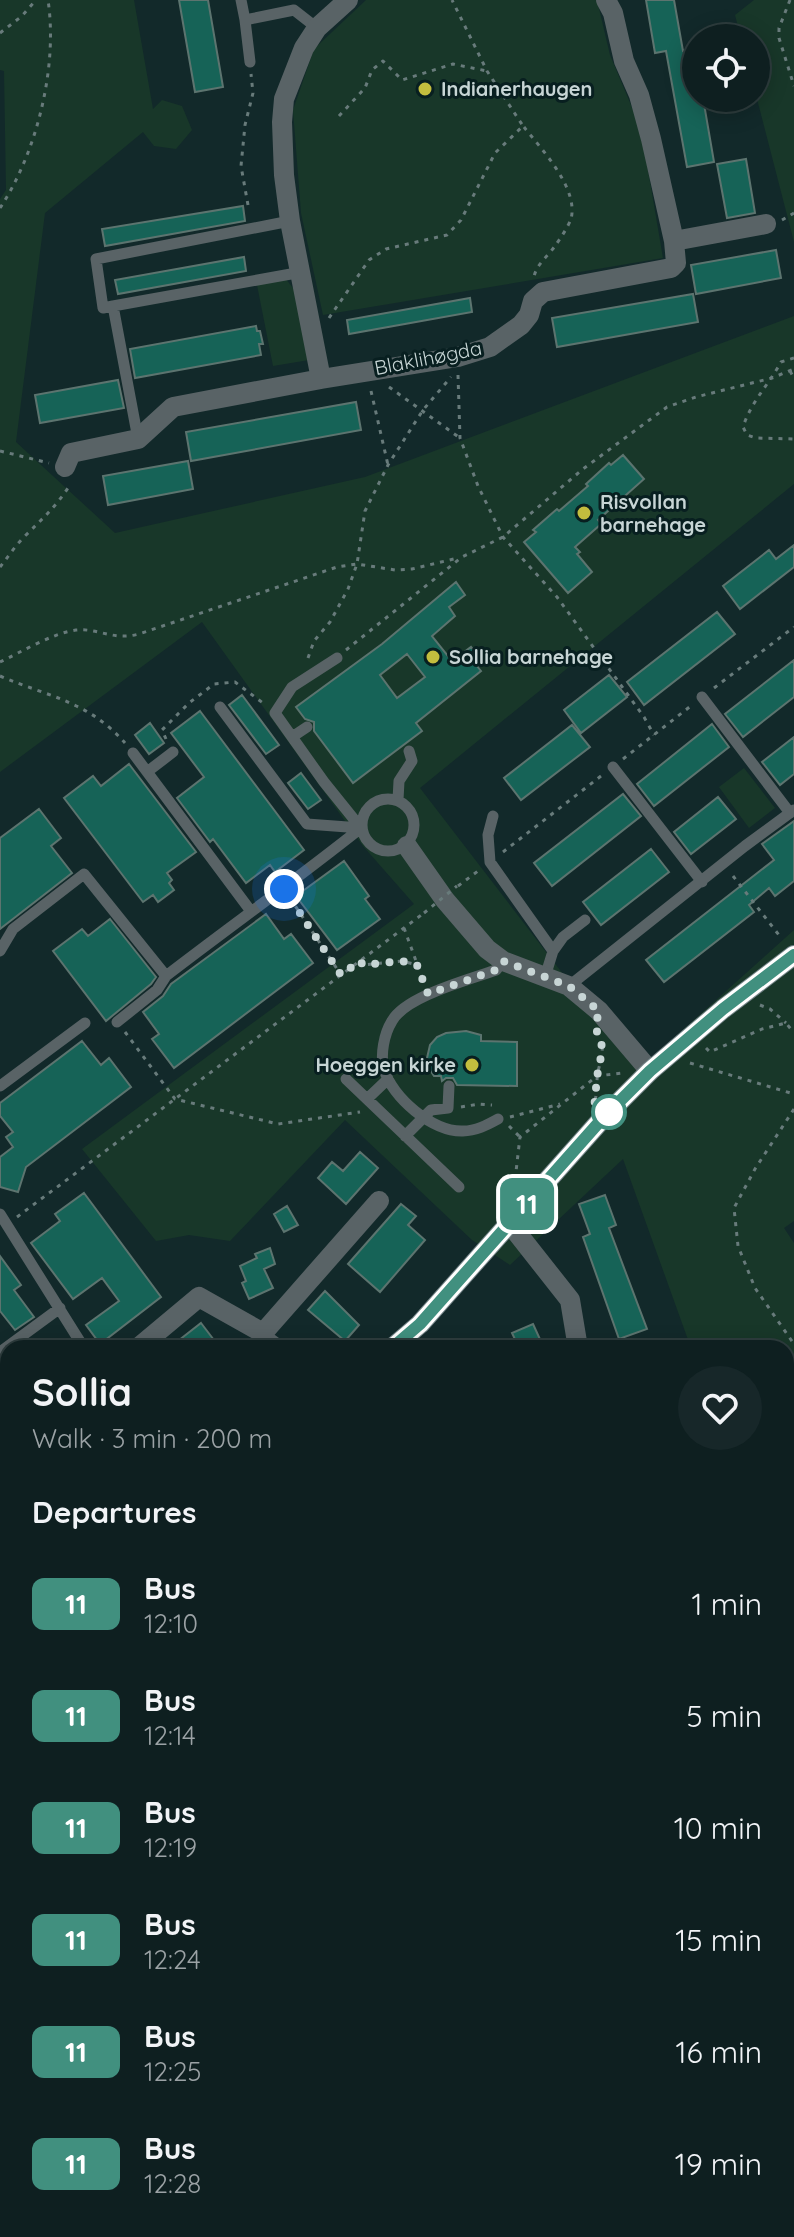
<!DOCTYPE html>
<html lang="en">
<head>
<meta charset="utf-8">
<style>
  :root { --surface:#0e1f20; --page:#172729; --text:#f1f3f6; --muted:#9ba2a5; --line:#2e3d3e }
  body { margin:0; font-family:Quicksand,sans-serif; background:var(--page); color:var(--text); height:100vh; display:flex; flex-direction:column; font-size:30px; white-space:nowrap }
  * { box-sizing:border-box; margin:0 }
  p { font-size:26px; color:var(--muted) }
  .icon { flex:none; width:44px; height:44px; fill:none; stroke:currentColor; stroke-width:2; stroke-linecap:round; stroke-linejoin:round }
  .map { position:relative; flex:1; overflow:hidden }
  .side { position:absolute; left:0px; top:1340px; width:794px; height:898px; display:flex; flex-direction:column; background:var(--surface); border-radius:24px 24px 0 0; box-shadow:0 4px 20px #0003,0 0 0 2px var(--line) }
  .side>* { flex:none }
  .badge { padding:0 16px; border-radius:12px; font-size:28px; line-height:52px }
  .fabs { position:absolute; left:682px; top:24px; display:grid; gap:16px }
  .fabs a { display:grid; place-items:center; width:88px; height:88px; border-radius:50%; background:var(--surface); box-shadow:0 4px 20px #0003,0 0 0 2px var(--line); font-size:40px }
  .you { position:absolute; width:40px; height:40px; margin:-20px; border:6px solid #fff; border-radius:50%; background:#1a73e8; box-shadow:0 0 0 12px #1a73e833 }
  .map>.badge { position:absolute; translate:-50% -50%; box-shadow:0 0 0 4px #fff }
  h2 { padding:0 32px; font-size:30px; line-height:72px }
  .round { display:grid; place-items:center; flex:none; width:84px; height:84px; border-radius:42px; background:var(--page) }
  .headline { display:flex; align-items:center; justify-content:space-between; height:136px; padding:0 32px }
  h1 { font-size:38px; font-weight:800; line-height:60px }
  ul { padding:0; list-style:none }
  li { display:flex; align-items:center; gap:24px; height:112px; padding:0 32px }
  li div { flex:1 }
  li b { display:block; font-size:30px }
  li em { font-style:normal }
  li .badge { min-width:88px; font-weight:700; text-align:center }
  .map>svg:first-child { display:block }
</style>
</head>
<body>
<div class="map">
<svg width="794" height="2237" viewBox="0 0 794 2237">
  <rect width="100%" height="100%" fill="#12292a"/>
  <path fill="#183729" d="M0,0h134l19,109 9,-9 20,6 10,24 -16,19 -22,-3 -11,-14 -98,81 -29,229 99,91 250,-56 429,-161v168l-374,304 153,199 74,75 147,-132v291l-10,7 10,15v161l-8,3v-59h-95l-68,-189 -113,106 -38,-25 -127,-120 -115,121 -41,-6 -33,6 -74,-92 332,-245 -51,-58 -161,-224 -202,150v-573l6,-9 -2,-119 -4,-1z
    M366,0h231l13,55 31,74 22,129 -340,57 -22,-102 -8,-103 21,-61z
    M754,0h40v242l-38,-147v-57h-15l-6,-23z
    M285,278l12,15 12,67 -36,6 -16,-81z
    M744,768l31,40 -26,20 -30,-41z
    M794,1722v241l-8,6v-237z"/>
  <path fill="#166357" stroke="#5c746f" stroke-width="2" fill-rule="evenodd" d="M179,0h29l15,87 -28,5z
    M646,0h28l9,51 11,-2 2,49h7l11,64 -27,5 -21,-116 -11,2z
    M746,159l9,54 -28,5 -10,-54z
    M243,206l2,15 -140,25 -3,-17z
    M776,250l5,28 -85,16 -5,-29z
    M244,257l2,14 -128,23 -3,-14z
    M693,294l5,28 -141,25 -5,-29z
    M470,298l2,14 -123,22 -2,-14z
    M256,326l1,5h3l3,13h-4l2,11 -126,23 -5,-29z
    M118,380l6,28 -84,15 -5,-28z
    M356,402l5,28 -170,31 -5,-29z
    M623,455l21,24 -46,41 3,4 -26,23 5,5 -3,2 15,18 -24,21 -44,-51 12,-10 -3,-2 24,-21 2,2 29,-25 -2,-2 23,-21 2,2z
    M188,461l5,28 -85,16 -5,-29z
    M794,545v22l-54,42 -17,-23 46,-36 7,9z
    M456,582l9,13 -16,12 6,9 -23,20 20,25 19,-14 12,15 -6,4 4,5 -65,52 6,8 -69,52 -39,-52v-9l-9,-3 -9,-12 86,-63zM407,654l18,23 -28,21 -17,-23z
    M717,612l18,22 -91,71 -17,-23z
    M794,660v37l-51,40 -18,-23z
    M609,675l18,22 -46,36 -17,-23z
    M242,695l37,50 -13,9 -37,-49z
    M200,711l104,139 -29,22 -5,-7 -24,18 -33,-44 -3,3 -33,-44 27,-21 -33,-44z
    M150,723l14,20 -15,11 -14,-19z
    M712,724l17,23 -75,59 -17,-22z
    M572,725l18,22 -69,53 -17,-22z
    M794,737v37l-14,11 -18,-23z
    M129,764l67,88 -29,21 5,7 -3,3 5,7 -16,12 -5,-7 -10,7 -79,-104 29,-22 8,10z
    M301,773l20,27 -13,9 -20,-26z
    M623,794l18,22 -89,70 -18,-23z
    M718,797l18,22 -45,35 -17,-22z
    M39,809l22,29 -10,8 21,27 -72,56v-91z
    M794,821v60l-19,15 -6,-8 -20,17 5,7 -90,70 -18,-22 128,-100 -12,-16z
    M651,849l18,23 -68,53 -18,-23z
    M344,861l25,35 -4,3 15,20 -43,31 -41,-54z
    M266,914l18,25 7,-5 22,29 -139,105 -22,-29 7,-5 -16,-22 20,-16 8,-12z
    M110,919l46,58 -5,7 -45,37 -53,-70 29,-22 6,7z
    M466,1031l15,4v6l36,1v44l-60,-1 -4,-7h-7l-4,3 -1,-5h-7l-6,-9 -1,-9 3,-13 7,-8 9,-4z
    M82,1041l19,24 8,-7 22,29 -105,80 -8,25 -18,-5v-30l13,-10 -7,-10 7,-5 -13,-16v-13z
    M360,1152l18,16 -32,36 -28,-26 14,-16 11,9z
    M84,1193l77,104 -61,47 -14,-19 33,-24 -17,-23 -29,21 -42,-56 29,-22 -5,-7z
    M605,1195l11,30 -7,3 38,101 -28,10 -36,-102 7,-3 -11,-30z
    M401,1204l15,12 -8,9 17,15 -45,52 -32,-28z
    M287,1206l11,19 -14,7 -10,-18z
    M270,1248l5,16 -11,5 9,19 -24,11 -7,-16 4,-2 -6,-15 17,-8 -2,-4z
    M0,1256l21,29 -7,5 20,27 -19,13 -15,-19z
    M325,1291l34,34 -14,16 -37,-31z
    M201,1323l19,25h-51z
    M533,1324l11,24h-25l-7,-15z"/>
  <g fill="none" stroke-linecap="round" stroke-linejoin="round">
    <path stroke="#687b7b" stroke-width="3" stroke-dasharray="4 6" stroke-linecap="butt" d="M790,0l-11,28v10l15,48
      M0,33l22,-17 14,-16
      M339,116l26,-28 7,-18 11,-9 19,19 51,-16 34,7
      M524,127c17,22 55,61 47,92 -3,8 -11,20 -16,27 -7,10 -19,19 -21,31
      M248,205l-7,-39 4,-41 8,-32 -2,-19
      M0,208c37,-56 58,-141 48,-208
      M782,220l12,-7
      M329,318l40,-58 17,-11 61,-14 14,-15 34,-67 28,-27 -36,-55 -35,-71
      M794,358l-13,4c-12,22 -30,40 -38,65l4,8 9,3 38,1
      M790,371l4,7
      M458,375l2,63 18,48 25,51 54,60 87,120 10,18
      M389,387l71,51
      M371,391l17,74
      M0,451l49,12
      M0,567c8,-10 15,-21 24,-30 19,-19 31,-29 46,-52
      M346,650l116,-93 41,-20 80,-68 84,-62 29,-10 76,-19 22,-9
      M308,658l6,-17 16,-19 18,-33 9,-25 8,-53 23,-46 35,-55 28,-33
      M0,662c21,-10 53,-29 76,-32 23,-2 37,11 63,4l198,-67 20,-3 38,6 17,-1 46,-11
      M0,676c49,21 88,25 125,67
      M714,688l80,-61
      M166,739l-4,-9 27,-27 25,-19 21,-2 28,21
      M623,759l69,-54
      M503,852l98,-76
      M733,876l49,63
      M458,886l20,-15
      M290,898l51,77
      M404,928l19,52
      M360,961l3,4 39,-4 15,4
      M760,1005l10,4 16,14
      M125,1032l50,67 103,25 82,-12
      M706,1048l4,4 52,-23 24,-6 8,10
      M690,1063l104,31
      M595,1100c3,-10 1,-19 3,-28 2,-10 5,-17 4,-28
      M461,1107l18,-3 13,1
      M794,1109l-39,60 -21,39 4,38 17,42 39,56
      M510,1117l50,-13
      M509,1126l11,11
      M514,1189l6,-52 77,-61 25,-3
      M17,1217l407,-304
      M32,2230l5,7
      M372,2237l13,-7
      M445,2237l11,-7"/>
    <path stroke="#596366" stroke-width="11" d="M241,0l4,20
      M250,62l-5,-42 49,-10 23,18
      M113,306l189,-34
      M138,439l-25,-133 -10,2 -7,-49 194,-38
      M337,658l-45,29 -17,26 49,69 37,46
      M702,697l88,116
      M220,707l87,117 54,4
      M292,737l15,-10
      M133,753l117,157
      M613,767l89,115
      M147,772l26,-20
      M362 825a26 26 0 1 1 52 0a26 26 0 1 1-52 0Z
      M398,800l1,-19 13,-20 -3,-10
      M493,816l-5,19 2,27 63,89 -8,26
      M0,951l13,-22 71,-55 82,102
      M553,951l10,-14 22,-17
      M569,986l176,-140 49,-36
      M117,1022l40,-32 9,-14c65,-50 131,-97 195,-148
      M346,1079l113,108
      M0,1086l85,-63
      M367,1099l21,-20
      M498,1119c-11,6 -22,12 -35,12 -30,1 -71,-33 -79,-62 -4,-14 0,-35 8,-48 14,-25 77,-41 104,-51l7,-9
      M405,1136l26,-26 17,-2 1,-22
      M0,1214l84,134
      M260,1348l3,-15 20,15
      M0,1352l60,-44
      M0,1359l8,10
      M0,1795l8,2
      M0,1880l8,-3
      M200,2230l1,7
      M570,2237l20,-7"/>
    <path stroke="#596366" stroke-width="20" d="M674,241l92,-17
      M321,379l137,-22 32,-10 31,-22 8,-10 4,-14 10,-9 128,-24 5,-5 -2,-22 -23,-102 -12,-44 -15,-34 -11,-48 -7,-13
      M65,467l6,-14 67,-14 35,-32 148,-28 -31,-158 -6,-46 -2,-53 2,-23 20,-51 13,-20 31,-28
      M407,846l38,54 42,49 16,12 66,25 30,25 51,60
      M510,1224l60,76 8,48
      M138,1348l61,-51 64,36 116,-132
      M786,1720l8,-11
      M161,2230l2,7
      M522,2230l2,7
      M788,2237l6,-16"/>
    <path stroke="#76868a" stroke-width="20" d="M392,1348l28,-24 182,-205 48,-48 73,-62 71,-54
      M0,1616l8,-8
      M786,2009l8,-5
      M408,2237l12,-7"/>
    <path stroke="#687b7b" stroke-width="3" stroke-dasharray="4 6" stroke-linecap="butt" d="M424,913l33,-27"/>
  </g>
  <g fill="none" stroke-linecap="round" stroke-linejoin="round">
    <g stroke="#fff" stroke-width="18">
      <path id="line" d="M392,1348l28,-24 182,-205 48,-48 73,-62 71,-54"/>
    </g>
    <use href="#line" stroke="#41907f" stroke-width="12"/>
    <path stroke="#c7d5d5" stroke-width="8" stroke-dasharray="0 14.4" d="M284,889l57,86 19,-14 3,4 39,-4 15,4 11,29 68,-24 7,-9 66,25 30,25 -4,17c11,19 6,25 3,44 -3,11 -1,21 -4,33l8,14 7,-7"/>
  </g>
  <g fill="#c3bd3e" stroke="#081f20" stroke-width="3">
    <circle cx="425" cy="89" r="8"/>
    <circle cx="584" cy="513" r="8"/>
    <circle cx="433" cy="657" r="8"/>
    <circle cx="472" cy="1065" r="8"/>
  </g>
  <circle fill="#fff" stroke="#41907f" stroke-width="4" cx="609" cy="1112" r="16"/>
  <g text-anchor="middle" stroke-width="6" stroke-linejoin="round" paint-order="stroke">
    <g font-size="20" font-weight="bold" fill="#c7d5d5" stroke="#081f20" text-anchor="start">
      <text x="441" y="96">Indianerhaugen</text>
      <text x="600" y="509">Risvollan<tspan x="600" dy="23">barnehage</tspan></text>
      <text x="449" y="664">Sollia barnehage</text>
      <text x="456" y="1072" text-anchor="end">Hoeggen kirke</text>
    </g>
    <g font-size="20" fill="#c7d5d5" stroke="#081f20">
      <text transform="translate(428 358) rotate(-11)" y="7">Blaklihøgda</text>
    </g>
  </g>
</svg>
<div class="fabs">
<a><svg class="icon" aria-label="locate" viewBox="0 0 24 24"><circle cx="12" cy="12" r="6"/><path d="M12 2v4M12 18v4M2 12h4M18 12h4"/></svg></a>
</div>
<div class="you" style="left:284px;top:889px"></div>
<b class="badge" style="left:527px;top:1204px;background:#41907f;color:#fff">11</b>
<section class="side">
<div class="headline"><div><h1>Sollia</h1><p>Walk · 3 min · 200 m</p></div><a class="round"><svg class="icon" aria-label="heart" viewBox="0 0 24 24"><path d="M12 20l-8-8c-3-5 5-10 8-4 3-6 11-1 8 4z"/></svg></a></div>
<h2>Departures</h2>
<ul>
<li><span class="badge" style="background:#41907f;color:#fff">11</span><div><b>Bus</b><p>12:10</p></div><em>1 min</em></li>
<li><span class="badge" style="background:#41907f;color:#fff">11</span><div><b>Bus</b><p>12:14</p></div><em>5 min</em></li>
<li><span class="badge" style="background:#41907f;color:#fff">11</span><div><b>Bus</b><p>12:19</p></div><em>10 min</em></li>
<li><span class="badge" style="background:#41907f;color:#fff">11</span><div><b>Bus</b><p>12:24</p></div><em>15 min</em></li>
<li><span class="badge" style="background:#41907f;color:#fff">11</span><div><b>Bus</b><p>12:25</p></div><em>16 min</em></li>
<li><span class="badge" style="background:#41907f;color:#fff">11</span><div><b>Bus</b><p>12:28</p></div><em>19 min</em></li>
</ul>
</section>
</div>
</body>
</html>
